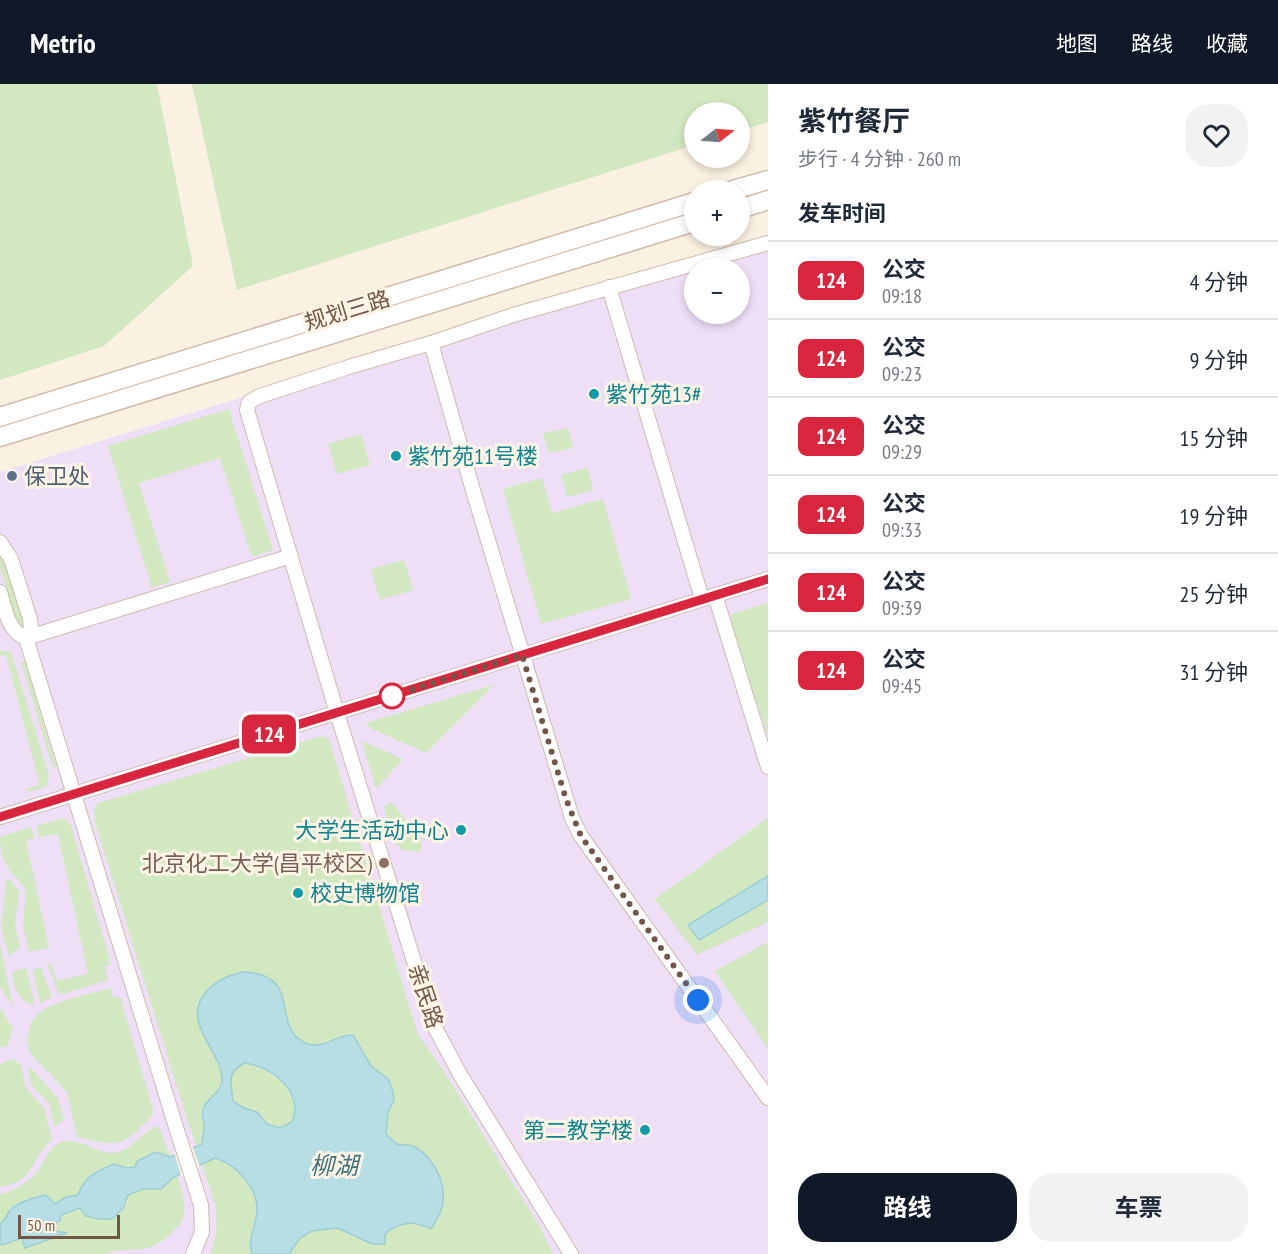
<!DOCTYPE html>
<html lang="zh">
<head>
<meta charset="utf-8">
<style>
  :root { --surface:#fff; --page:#f2f2f3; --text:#1f2937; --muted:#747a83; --line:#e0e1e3; --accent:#111827 }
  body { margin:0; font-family:"PT Sans Narrow","Noto Sans SC",sans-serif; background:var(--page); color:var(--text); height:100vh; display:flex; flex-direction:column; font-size:22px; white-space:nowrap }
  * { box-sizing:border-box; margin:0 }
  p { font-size:20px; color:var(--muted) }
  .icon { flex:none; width:33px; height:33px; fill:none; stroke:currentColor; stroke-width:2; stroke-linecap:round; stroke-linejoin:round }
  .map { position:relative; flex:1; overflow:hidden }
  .details { display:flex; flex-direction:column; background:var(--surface); width:510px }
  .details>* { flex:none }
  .badge { padding:0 12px; border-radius:9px; font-size:21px; line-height:39px }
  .needle { width:39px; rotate:73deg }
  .buttons { position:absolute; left:684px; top:18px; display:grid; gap:12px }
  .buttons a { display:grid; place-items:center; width:66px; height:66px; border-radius:50%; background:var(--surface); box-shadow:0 3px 9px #0003; font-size:30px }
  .scale { position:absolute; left:18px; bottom:15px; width:102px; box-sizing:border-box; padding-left:6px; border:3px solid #725749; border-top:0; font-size:16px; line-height:21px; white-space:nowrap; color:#725749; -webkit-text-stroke:4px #fef5e7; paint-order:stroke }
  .you { position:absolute; width:30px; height:30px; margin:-15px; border:4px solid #fff; border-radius:50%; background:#1a73e8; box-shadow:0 0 0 9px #1a73e833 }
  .map>.badge { position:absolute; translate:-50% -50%; box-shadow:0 0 0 3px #fff }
  h2 { padding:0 30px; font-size:22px; line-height:54px }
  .round { display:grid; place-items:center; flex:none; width:63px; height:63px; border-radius:24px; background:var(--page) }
  .headline { display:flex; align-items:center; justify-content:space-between; height:102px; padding:0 30px }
  h1 { font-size:28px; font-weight:700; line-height:45px }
  .cta { display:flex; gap:12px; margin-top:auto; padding:12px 30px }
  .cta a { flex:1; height:69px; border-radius:24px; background:var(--accent); color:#fff; font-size:24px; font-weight:700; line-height:69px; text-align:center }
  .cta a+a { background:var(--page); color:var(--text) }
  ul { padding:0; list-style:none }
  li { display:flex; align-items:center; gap:18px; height:78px; padding:0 30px; border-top:2px solid var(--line) }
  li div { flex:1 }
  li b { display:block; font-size:22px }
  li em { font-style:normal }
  li .badge { min-width:66px; font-weight:700; text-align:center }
  header { display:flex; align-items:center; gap:36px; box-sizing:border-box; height:84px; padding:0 30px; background:var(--accent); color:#fff }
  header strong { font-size:28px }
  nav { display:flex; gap:33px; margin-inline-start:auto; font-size:21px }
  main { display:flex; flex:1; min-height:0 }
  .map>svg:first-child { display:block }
</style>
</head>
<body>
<header>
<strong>Metrio</strong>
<nav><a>地图</a><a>路线</a><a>收藏</a></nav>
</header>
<main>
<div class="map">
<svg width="768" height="1170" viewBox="0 0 768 1170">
  <rect width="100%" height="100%" fill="#fbf1e2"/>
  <path fill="#eedff7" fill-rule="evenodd" d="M768,151v1019h-768v-782zM694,184h46v46h-46z"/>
  <path fill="#d1e8c1" d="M0,0h157l36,182 -89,80 -104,34z
    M192,0h576v38l-28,9v-19h-46v33l-457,145z
    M229,325l44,141 -21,7 -32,-99 -81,25 31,99 -18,6 -44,-142z
    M568,344l5,20 -25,5 -5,-20z
    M361,350l9,31 -33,9 -9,-30z
    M588,384l5,22 -26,7 -6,-22z
    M542,394l10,35 51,-14 28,100 -90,25 -38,-135z
    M0,469l3,1 23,71 -2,2 -6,-1 -18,-58z
    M404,476l9,30 -33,10 -9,-31z
    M768,519v133l-36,-111 -1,-11z
    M0,567l11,1 38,124 -3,11 -19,5 -1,-3 14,-4 -34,-130 -6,1z
    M25,577l31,107 -3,1 -32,-107z
    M494,601l-68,68 -56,-25 -4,-5z
    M322,652l7,3 89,296 26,36 96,156 13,27h-343c7,-17 8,-32 5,-50l-34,-104 -86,-278 -1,-14 4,-5z
    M362,657l41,18 -27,30z
    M391,718l30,36v14l-19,-2 -8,-9 -10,-33z
    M64,734l7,7 40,139 -7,3 4,13 -45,14 -5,-2 -10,-27 4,-1 4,17 32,-7 -30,-140 -19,3 -3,-11z
    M768,734v104l-71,33 -42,-56z
    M31,743l3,11 -8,2 23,108 -20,4 -6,-25 3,-38c-17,-20 -26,-25 -26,-52z
    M9,795l10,12 -4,33 5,24 -11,8 -8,-29 5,-47z
    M768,858v107l-53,-78z
    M0,861l13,62 -13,-20z
    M38,883l3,1 11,29 -12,6 -7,-33z
    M26,884l8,33 -2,4c-15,-6 -17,-16 -20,-31l2,-3z
    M111,904l2,10 7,-2 34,117c-28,33 -35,35 -77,24l-10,-45 -36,-38c-6,-11 -3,-31 7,-40 18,-14 51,-20 73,-26z
    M0,924l13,20 -4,15 -5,6 -1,-3 -3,1z
    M13,975l8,6 5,23 18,20 8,32c-24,19 -13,40 -52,47v-123z
    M30,983l28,31 6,22 -8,6h-2l-5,-23 -17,-17 -4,-17z
    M158,1042c8,17 31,73 26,90 -3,10 -22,28 -33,31 -15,5 -32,0 -46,7h-105v-60c13,-2 31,-13 39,-24 5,-9 9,-20 19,-26 15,-10 36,8 53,9 21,0 34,-25 47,-27z"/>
  <path fill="#b7dee4" stroke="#9ecdd5" stroke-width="1.5" fill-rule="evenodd" d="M768,792v24l-69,40 -11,-15z
    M244,888c61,2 24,58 64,72 18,5 29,-10 45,-9l18,31 17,13 5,13 1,8 -6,12 -2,22c3,2 7,8 11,10 5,2 12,0 18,3 21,12 35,43 25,66 -2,5 -6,11 -9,16 -17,-9 -32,-8 -46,5v10h-13l-34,-16 -9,1 -17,2 -12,7 -11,16h-37c-5,-16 4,-27 5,-43 1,-23 -21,-47 -42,-53l-41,19 -13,12h-18l-15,6 -5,13 -11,11h-13l-13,-3 -6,-8 -19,7 -1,6 -11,5 5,5 13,2 -42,15 -3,-10 -20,7 -2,-2v-19c5,-4 6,-7 9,-12 7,-10 25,-14 37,-17l9,9 11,-7 12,-2c6,-18 19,-24 36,-31l12,4 9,-1 2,-6 19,-9 14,5 32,-13c0,-7 2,-13 2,-19 -1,-6 -3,-12 0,-18 5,-10 17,-15 18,-26 2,-29 -45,-60 -14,-91 11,-11 21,-15 36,-18zM244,979c23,3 49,19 51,45 1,4 -2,10 -3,14l-12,6 -13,-4 -10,-12 -15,-5 -9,-6c-2,-19 -7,-27 11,-38z"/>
  <path fill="#fbf1e2" d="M192,1061l8,22 -19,9 -7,-24z"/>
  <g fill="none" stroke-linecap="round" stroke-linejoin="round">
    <g stroke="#cebbac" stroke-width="16">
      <path id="street" d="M768,159l-255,72 -82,28 43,151 98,324 9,18 187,262
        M609,203l93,312
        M431,259l-79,23 -92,30 -11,6 -2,8 90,303 97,313 27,50 110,178
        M0,458l11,17 19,60 1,9 -5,10 149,486 26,81 1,27 -9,22
        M0,508c5,17 8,40 26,46l265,-82
        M715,511l53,172
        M0,733l768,-238"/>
    </g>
    <g stroke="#d1baa9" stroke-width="21">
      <path id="secondary" d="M733,106l35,-10
        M740,125l28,-9
        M0,333l694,-215
        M0,353l694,-215"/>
    </g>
    <use href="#street" stroke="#fff" stroke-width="14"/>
    <use href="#secondary" stroke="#fff" stroke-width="18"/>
  </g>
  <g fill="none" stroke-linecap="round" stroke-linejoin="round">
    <g stroke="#fff" stroke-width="14">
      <path id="line" d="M0,733l768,-238"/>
    </g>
    <use href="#line" stroke="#d7263d" stroke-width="9"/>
    <path stroke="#725749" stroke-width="6" stroke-dasharray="0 10.8" d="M392,612l130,-41 44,144 15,37 117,164"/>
  </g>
  <g fill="#0f9aa8" stroke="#fef5e7" stroke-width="2">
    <circle cx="594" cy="310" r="6"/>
    <circle cx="396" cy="372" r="6"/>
    <circle cx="461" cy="746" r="6"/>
    <circle cx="298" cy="809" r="6"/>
    <circle cx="645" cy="1046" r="6"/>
  </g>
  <circle fill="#5c6f8a" stroke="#fef5e7" stroke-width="2" cx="12" cy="392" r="6"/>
  <circle fill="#fff" stroke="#d7263d" stroke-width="3" cx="392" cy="612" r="12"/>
  <circle fill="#8d6e63" stroke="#fef5e7" stroke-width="2" cx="384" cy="779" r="6"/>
  <g text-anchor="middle" stroke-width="6" stroke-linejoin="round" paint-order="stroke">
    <g font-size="22" fill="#725749" stroke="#fef5e7">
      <text transform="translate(347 226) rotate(-17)" y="8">规划三路</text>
      <text transform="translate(426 912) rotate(72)" y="8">亲民路</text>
    </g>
    <g font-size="22" fill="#0d838f" stroke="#fef5e7" text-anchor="start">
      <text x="606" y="318">紫竹苑13#</text>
      <text x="408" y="380">紫竹苑11号楼</text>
      <text x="449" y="754" text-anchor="end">大学生活动中心</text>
      <text x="310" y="817">校史博物馆</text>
      <text x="633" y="1054" text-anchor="end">第二教学楼</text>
    </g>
    <g font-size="22" fill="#4e5e75" stroke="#fef5e7" text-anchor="start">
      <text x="24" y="400">保卫处</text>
    </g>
    <g font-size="22" fill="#785e54" stroke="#fef5e7" text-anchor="end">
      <text x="372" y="787">北京化工大学(昌平校区)</text>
    </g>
    <g font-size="24" font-style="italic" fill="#41747e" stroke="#fef5e7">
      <text x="334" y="1090">柳湖</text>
    </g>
  </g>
</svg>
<div class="buttons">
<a><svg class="needle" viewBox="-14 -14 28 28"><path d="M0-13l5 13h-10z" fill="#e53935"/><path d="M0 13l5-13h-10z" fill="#747a83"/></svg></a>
<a>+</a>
<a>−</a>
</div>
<div class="scale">50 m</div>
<div class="you" style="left:698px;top:916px"></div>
<b class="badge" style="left:269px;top:650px;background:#d7263d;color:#fff">124</b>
</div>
<section class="details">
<div class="headline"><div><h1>紫竹餐厅</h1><p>步行 · 4 分钟 · 260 m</p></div><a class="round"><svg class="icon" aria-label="heart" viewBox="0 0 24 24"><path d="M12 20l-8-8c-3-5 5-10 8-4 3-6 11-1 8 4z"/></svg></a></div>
<h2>发车时间</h2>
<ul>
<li><span class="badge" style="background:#d7263d;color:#fff">124</span><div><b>公交</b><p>09:18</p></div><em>4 分钟</em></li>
<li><span class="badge" style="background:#d7263d;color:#fff">124</span><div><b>公交</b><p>09:23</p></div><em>9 分钟</em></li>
<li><span class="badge" style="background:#d7263d;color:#fff">124</span><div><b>公交</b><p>09:29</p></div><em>15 分钟</em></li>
<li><span class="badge" style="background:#d7263d;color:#fff">124</span><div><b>公交</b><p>09:33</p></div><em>19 分钟</em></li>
<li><span class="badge" style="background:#d7263d;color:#fff">124</span><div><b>公交</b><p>09:39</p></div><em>25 分钟</em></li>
<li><span class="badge" style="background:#d7263d;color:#fff">124</span><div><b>公交</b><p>09:45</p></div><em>31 分钟</em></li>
</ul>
<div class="cta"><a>路线</a><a>车票</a></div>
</section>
</main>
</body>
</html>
